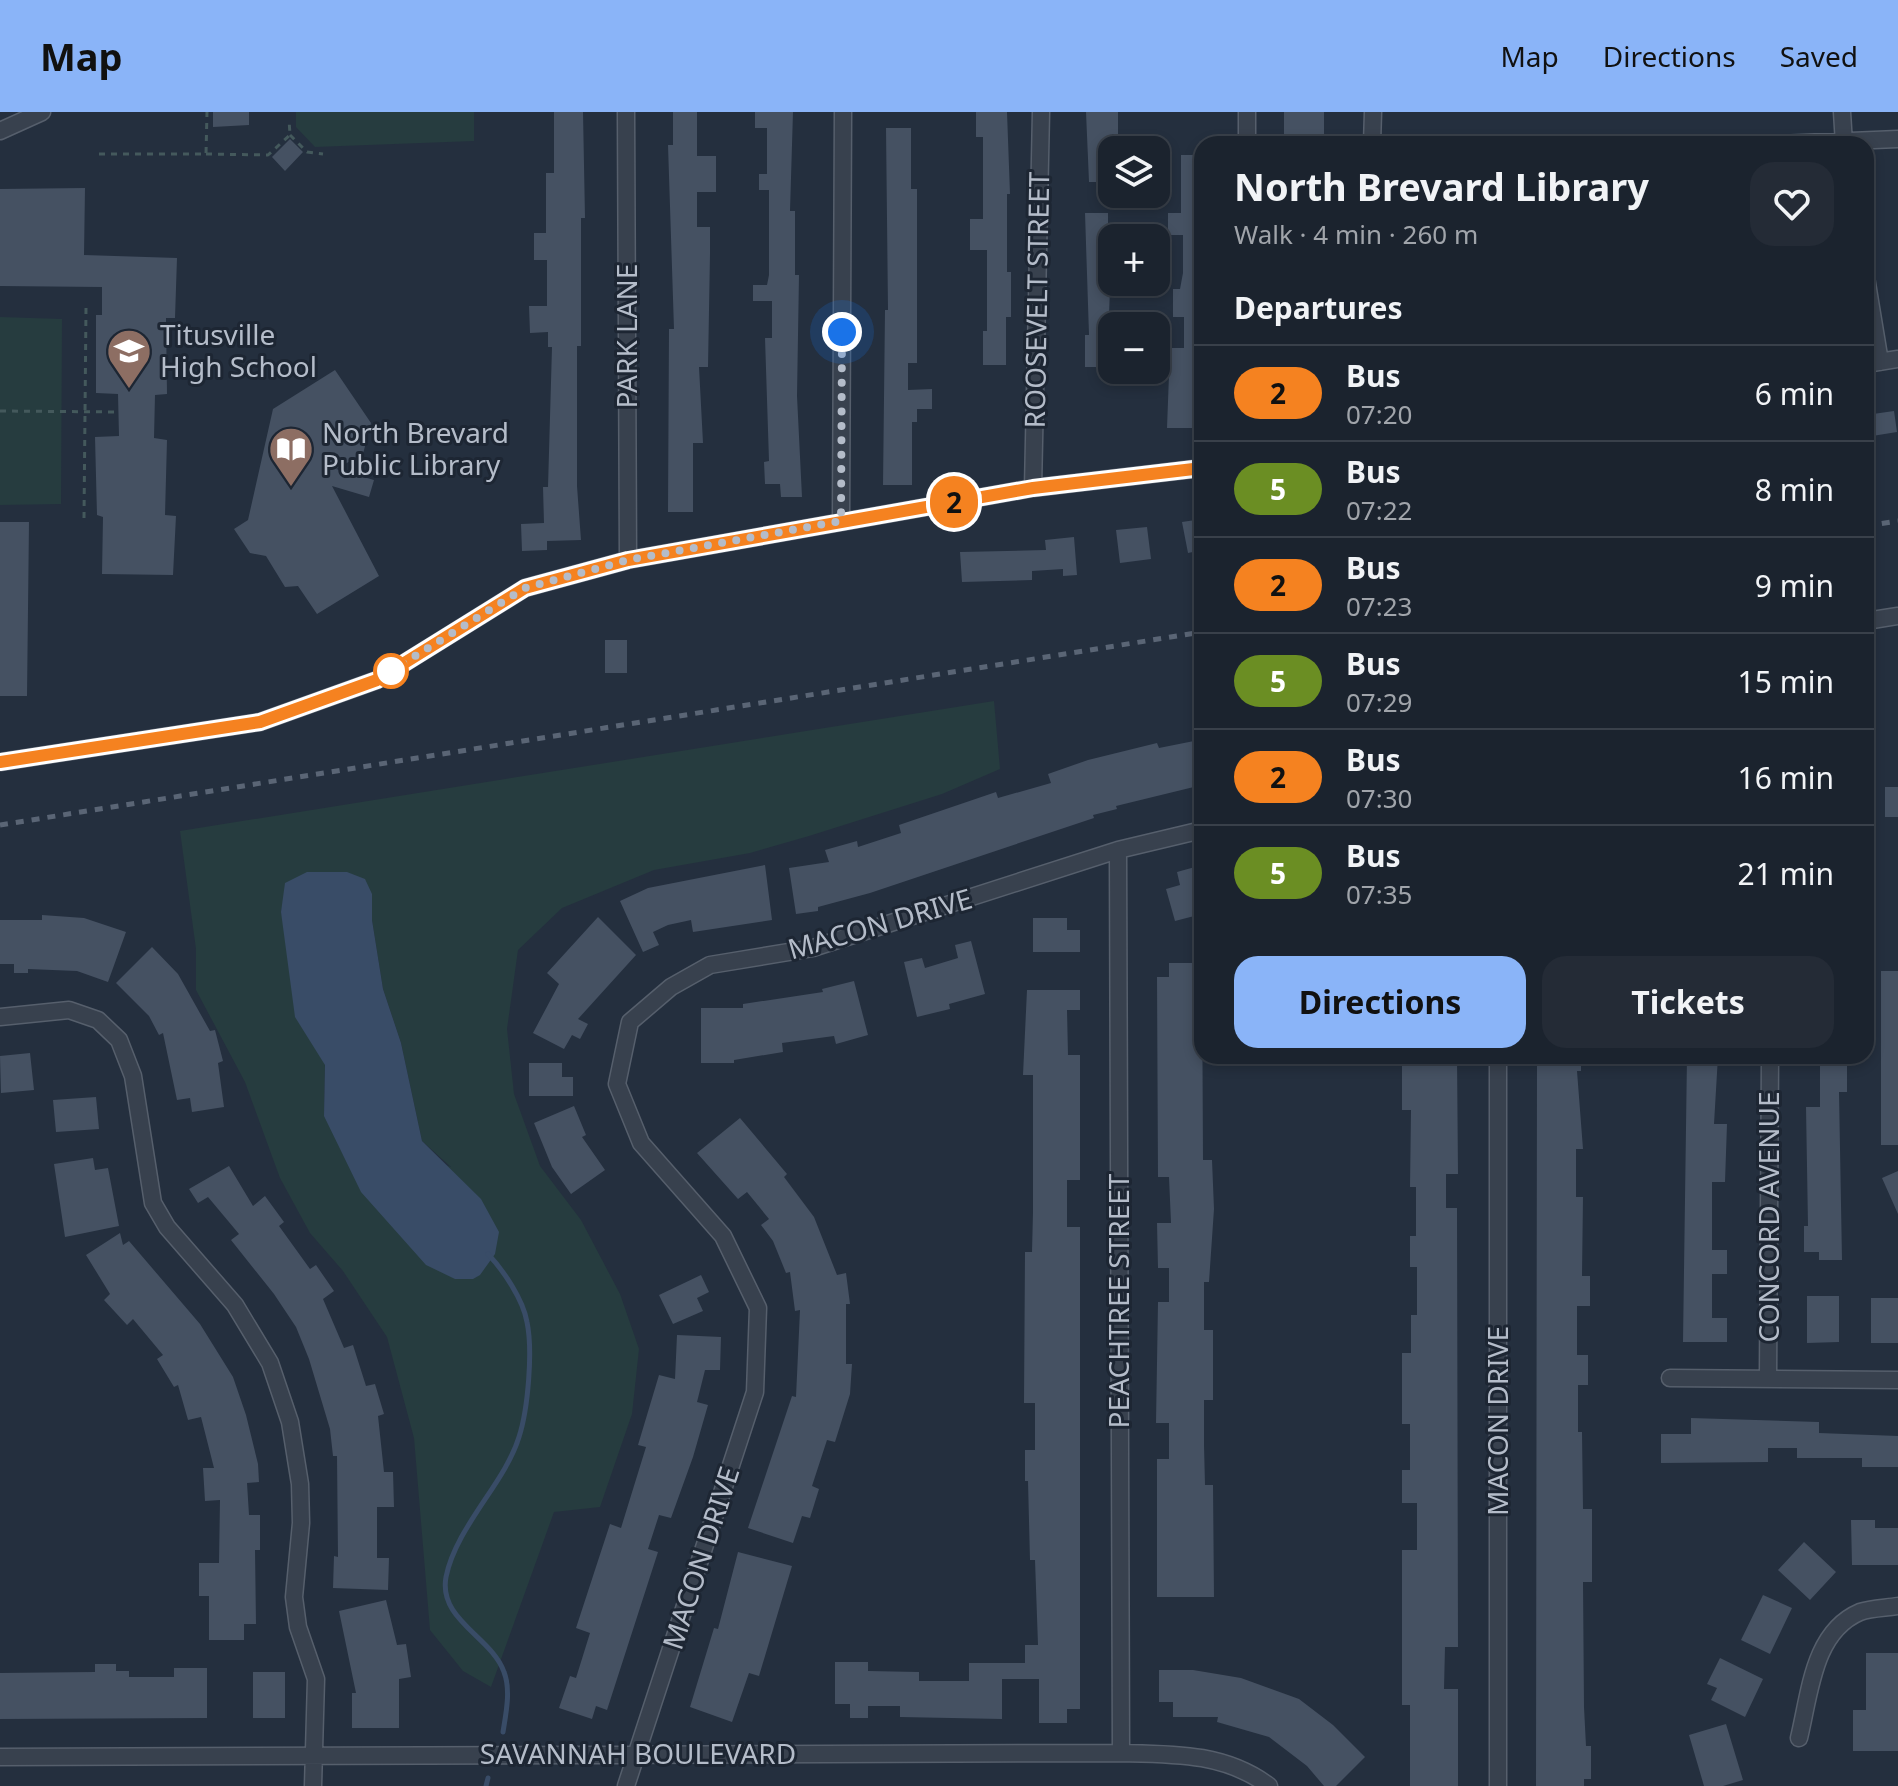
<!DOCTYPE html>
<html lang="en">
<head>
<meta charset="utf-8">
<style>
  :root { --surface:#1b232e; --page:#242b36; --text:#f1f3f6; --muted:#a0a4aa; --line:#39404a; --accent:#8ab4f8 }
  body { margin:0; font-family:"Noto Sans",sans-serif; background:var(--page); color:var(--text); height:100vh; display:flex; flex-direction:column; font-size:30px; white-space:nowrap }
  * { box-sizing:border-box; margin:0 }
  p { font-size:26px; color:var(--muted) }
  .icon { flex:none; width:44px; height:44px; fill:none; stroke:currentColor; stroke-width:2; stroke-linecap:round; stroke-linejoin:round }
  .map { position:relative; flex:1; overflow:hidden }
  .sheet { position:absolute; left:1194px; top:24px; width:680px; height:928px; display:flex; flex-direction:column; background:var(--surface); border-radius:24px; box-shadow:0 4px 12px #0003,0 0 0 2px var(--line) }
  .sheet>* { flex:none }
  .badge { padding:0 16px; border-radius:26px; font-size:28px; line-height:52px }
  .tools { position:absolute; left:1098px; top:24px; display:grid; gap:16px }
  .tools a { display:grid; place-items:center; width:72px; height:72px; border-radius:16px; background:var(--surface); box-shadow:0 4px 12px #0003,0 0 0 2px var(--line); font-size:40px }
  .you { position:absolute; width:40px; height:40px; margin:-20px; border:6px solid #fff; border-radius:50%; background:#1a73e8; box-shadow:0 0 0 12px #1a73e833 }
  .map>.badge { position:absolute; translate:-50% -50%; box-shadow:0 0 0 4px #fff }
  h2 { padding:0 40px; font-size:30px; line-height:72px }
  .round { display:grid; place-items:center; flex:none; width:84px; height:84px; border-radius:24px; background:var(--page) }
  .headline { display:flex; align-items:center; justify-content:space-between; height:136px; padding:0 40px }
  h1 { font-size:38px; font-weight:700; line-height:60px }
  .cta { display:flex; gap:16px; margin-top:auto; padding:16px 40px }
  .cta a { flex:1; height:92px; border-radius:24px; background:var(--accent); color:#111; font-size:32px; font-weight:700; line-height:92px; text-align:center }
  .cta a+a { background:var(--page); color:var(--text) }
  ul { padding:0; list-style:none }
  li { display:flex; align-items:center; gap:24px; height:96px; padding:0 40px; border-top:2px solid var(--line) }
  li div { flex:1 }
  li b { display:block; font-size:30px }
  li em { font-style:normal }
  li .badge { min-width:88px; font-weight:700; text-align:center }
  header { display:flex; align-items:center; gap:48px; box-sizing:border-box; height:112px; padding:0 40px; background:var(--accent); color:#111 }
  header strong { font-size:38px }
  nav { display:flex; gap:44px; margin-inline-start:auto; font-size:28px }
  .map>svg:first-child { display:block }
</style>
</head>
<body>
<header>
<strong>Map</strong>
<nav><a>Map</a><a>Directions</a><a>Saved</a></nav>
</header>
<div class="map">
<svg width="1898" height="1674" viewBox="0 0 1898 1674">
  <rect width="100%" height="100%" fill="#242f3e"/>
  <path fill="#263c3f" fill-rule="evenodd" d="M296,0h178v29l-159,6 -19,-20z
    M0,205l62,2 -1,185 -61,1z
    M994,589l6,68 -58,25 -133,42 -59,17 -96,17 -92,38 -44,42 -11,79 7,65 26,72 41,54 39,74 19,55 -7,65 -32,93 -46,5 -63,175 -28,-16 -33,-41 -16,-192 -27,-101 -44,-66 -33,-38 -30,-55 -35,-96 -49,-92v-41l-16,-118zM285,782h87v26l11,69 18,54 21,98 29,26 -127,-51 1,-51 -44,-153z"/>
  <path fill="#394c67" d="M307,760h40l18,7 7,15v26l11,69 18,54 21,98 59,58 18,33 -4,22 -15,21 -7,4h-18l-29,-14 -65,-73 -37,-76 1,-51 -30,-48 -14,-105 4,-29z"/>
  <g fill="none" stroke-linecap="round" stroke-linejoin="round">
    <path stroke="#394c67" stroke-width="5" d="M488,1142c15,16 35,45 39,68 6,29 1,87 -8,115 -14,46 -63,90 -73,140 -8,43 46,60 58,95 7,18 2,41 -1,60
      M486,1674l2,-8"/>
  </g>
  <path fill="#455162" d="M213,0h36v13l-36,2z
    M554,0h29l2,106h-4v128h-4v140l4,54 -34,1v9l-25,1 -1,-27 23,-1 -1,-36h5l4,-140h-4v-15l-18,1 -1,-27h18v-46h-13v-27h12v-60h8z
    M673,0h24v44h19v36h-19v35h13v27l-2,113h-9l4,76h-10v69h-25l1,-183h5l-6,-184h5z
    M755,0h38l-3,99h5v64h4l-2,121 5,101h-21l-1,-13h-15l-1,-22 5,-1 -4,-123h7v-37h-19v-16h14l2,-10v-85h-10v-16h8v-46h-12z
    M976,0h31l3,82h-3v78h4v45h-5v48h-23v-34h4v-81h-17v-31h13v-82h-7z
    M1086,0h32v22h-6v48h-23z
    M1284,0h40v28h-40z
    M886,16h25v61h6v174h-9v27l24,-1v20h-15v13h-5v63h-29l2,-175h3z
    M290,27l13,13 -18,19 -13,-14z
    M1181,43h21v273h-35l3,-80h14v-31h-11v-28h7l3,-16v-38h-15v-22h13z
    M85,76l-1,67 93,3 -2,60h-9l1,76 -12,1 -1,43 13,2 -2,75 11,1 -3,59 -71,-1 1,-57 -6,-2 -2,-78 24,-1 -1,-42 -22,-1v-78h6v-28l-102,-1v-97z
    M1085,101h23v24h4l-5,130h-22v-32h4z
    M335,258l36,53 -8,31 -27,15 38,11 -5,17 -37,-11 47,90 -62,38 -19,-28 -13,1 -19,-31 -16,-3 -16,-24 14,-9 25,-111z
    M1894,299l3,21 -31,5v-22z
    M1202,407v31l-14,3 -6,-31z
    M0,410h29l-2,174h-27z
    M1147,415l4,32 -31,4 -4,-33z
    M1074,425l3,38 -14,1v-7l-31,2v9l-70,2 -2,-30 86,-2 -1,-10z
    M605,528h22v33h-22z
    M1199,628l3,45 -86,21 1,3 -24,6 1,3 -224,75 -52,14v4l-22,3 -7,-46 40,-6 -4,-12 32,-9 1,6 43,-14 -2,-8 97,-33 2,6 53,-15 -3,-9 40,-14 69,-17 2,5z
    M1885,675h13v30h-13z
    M765,753l7,55 -79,12 -2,-12 -23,5 -15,7 6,13 -16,7 -23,-51 28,-13z
    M1195,755l7,25v22l-27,7 -9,-32 14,-4 -3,-13z
    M42,803l42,3 42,14 -18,50 -31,-11 -49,-2v4h-14v-9h-14v-44h42z
    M598,805l38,38 -58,64 10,5 -8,15 -8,-4 -8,14 -31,-16 26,-49 -12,-11z
    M1033,806h34v12h13v22h-47z
    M971,829l14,53 -36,10 1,5 -33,8 -13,-55 18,-4 3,10 33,-10 -3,-13z
    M152,835l26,27 32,57 5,-1 8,31 -5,2 6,44 -32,5 -2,-14 -13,2 -14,-67 -4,2 -10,-19 -33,-33z
    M1169,851h33l1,197h9l2,49 -5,73h-5v48h9v70h-9v45l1,40h8l1,112h-57v-138h12v-36h-13l2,-121h11v-34h-11l-1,-45h14l-2,-46h-11l-1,-200h12z
    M1881,859h17v174h-17z
    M854,869l14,54 -32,9 -2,-8 -52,7 1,9 -49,8v3h-33v-55h42v-4l80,-12 -1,-3z
    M1027,878h53v20h-13l1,45h12v125h-13v47h13v482h-13v14h-28v-44h-37v40l-102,-2v-11h-32v12h-18v-14h-15v-42h33v9l51,1v9h50v-18h56v-18h13l-3,-85h-5l-2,-79h-3v-31h10v-47h-11l1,-151h7l1,-40v-137h-10z
    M30,941l4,37 -33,3 -1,-37z
    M1402,944h55l1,118h-12v34h11l1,439h-13l-1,42h14v97h-48v-81h-8v-155h15v-47h-15v-33h8v-46h-8v-71h9v-38h6v-48h-7v-31h6v-49h-6l1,-77h-9z
    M1537,944h44v15h-4l6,78h-7v48h7l-1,79h8v30h-13v49h11v30h-10v47h4l1,77h9v73h-9l1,125 2,39h5v33h-7v7h-48z
    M1687,944h31l-4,68h13l-2,58h-13v68h15v24h-15v44h15v24h-44z
    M1820,944h27v36h-8l3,168h-23v-8h-15v-26h4l-2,-119h14z
    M529,951h33v14h11v19h-44z
    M96,985l3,32 -43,3 -3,-32z
    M574,994l12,29 -4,2 23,33 -34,24 -19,-27 -18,-44z
    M740,1006l47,56 -3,3 30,40 23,58 9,-2 4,31h-4v60h6l-2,30 -15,48 -8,-2 -15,46 7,3 -9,29 -8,-2 -9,27 -45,-15 44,-132 4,1 4,-87 -5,1 -5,-39 -4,1 -13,-32 -12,-16 8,-6 -22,-27 -9,7 -41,-46z
    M93,1046l2,12 13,-2 11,58 -54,11 -11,-73z
    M229,1054l24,40 12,-10 19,26 -5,4 31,43 6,-4 18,26 -11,8 21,49 9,-3 13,41 9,-2 9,30 -6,2 6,56h9l1,35h-17v51h12l-1,32 -55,-2 1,-32 4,1 -1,-101h-4l-3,-27 -21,-70 -13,-32 -22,-33 -43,-54 8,-6 -31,-37 -10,6 -9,-14z
    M1898,1059v43l-16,-36z
    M120,1121l3,12 6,-4 71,83 33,53 13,38 12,49 1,18 -12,1 2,32h11v35h-5l1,74h-12v16h-35v-44h-10v-33h20l1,-63 -15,1 -2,-33h11l-13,-51 -13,3 -10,-35 -4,2 -17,-28 6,-4 -30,-36 -6,6 -23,-25 6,-6 -24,-39z
    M701,1163l8,17 -12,6 6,13 -30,13 -14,-29z
    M1807,1184h32v46l-32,1z
    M1871,1186h27v45h-27z
    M677,1223l44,2 -1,33h-15l-8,32 11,3 -15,52 -22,61 -12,-3 -11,34 10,3 -51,158 -11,-4 -4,13 -33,-11 11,-32 6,2 14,-45 -14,-5 34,-104 11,4 25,-81 -8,-2 21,-70 16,4z
    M1691,1306l128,4v11l79,3v31h-36v-9h-65v-10h-29v14l-107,1v-29h30z
    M1851,1408h24v8h23v37h-46z
    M1804,1430l32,30 -26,28 -32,-30z
    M738,1440l54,14 -33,110 -10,-3 -17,49 -42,-15 24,-79 4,1z
    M1763,1483l29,13 -22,46 -29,-14z
    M386,1488l11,45 9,-1 5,33 -12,2v49h-47v-35h4l-17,-82z
    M1866,1541h32v98h-45v-41h13z
    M1720,1546l43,21 -18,38 -34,-17 6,-12 -10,-4z
    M95,1552h21v7h13v6h45v-9h33v50l-207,1v-46l95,-1z
    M1159,1558h34l48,8 58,21 34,26 32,32 -29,29h-12l-17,-20 -38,-29 -52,-15 1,-5h-45v-15h-14z
    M253,1560h32v46h-32z
    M1726,1612l17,56 -20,6h-19l-15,-51z"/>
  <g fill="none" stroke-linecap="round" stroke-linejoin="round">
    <g stroke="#565f6c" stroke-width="19">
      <path id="minor" d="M626,0l2,448
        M1842,0l2,32
        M0,19l42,-19
        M1247,32v-32
        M1372,32l1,-32
        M1779,32l119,-5
        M1866,165l14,85
        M1866,252l32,-5
        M1033,376l8,-376
        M841,409l2,-409
        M1866,509l32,-5
        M0,650l260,-40 117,-42 148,-92 103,-28 405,-72 169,-20
        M1118,738l3,903
        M0,905l69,-7 29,10 21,20 14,36 20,127 14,24 68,78 35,58 20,59 10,62 1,39 -7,74 4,30 18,52 -3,107
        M1498,944v730
        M1670,1266l228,2
        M1768,1266l2,-322
        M1799,1626c11,-45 14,-106 61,-126 11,-4 26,-4 38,-6
        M0,1645l1121,-4c53,1 104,0 148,33
        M626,1674l129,-394 3,-84 -35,-72 -82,-93 -24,-59 13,-62 41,-35 39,-22 103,-17 305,-98 84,-20"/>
    </g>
    <path stroke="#44595c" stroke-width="3" stroke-dasharray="6 6" stroke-linecap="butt" d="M290,23l17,17 16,2
      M99,42h107l1,-42
      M206,42l62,1 22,-20 -1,-16
      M0,299l118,1
      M84,406l2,-210"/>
    <use href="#minor" stroke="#38414e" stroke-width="16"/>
    <path stroke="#5a6575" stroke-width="5" stroke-dasharray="8 8" stroke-linecap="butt" d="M1866,414l32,-5
      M0,713l1202,-193"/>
  </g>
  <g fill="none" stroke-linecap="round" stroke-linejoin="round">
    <g stroke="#fff" stroke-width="18">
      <path id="line" d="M0,650l260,-40 117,-42 148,-92 103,-28 405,-72 169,-20"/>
    </g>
    <use href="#line" stroke="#f58220" stroke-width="12"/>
    <path stroke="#b4bcc9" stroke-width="8" stroke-dasharray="0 14.4" d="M391,559l134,-83 103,-28 213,-39 1,-189"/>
  </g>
  <defs>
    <g id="school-pin" transform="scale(2.3)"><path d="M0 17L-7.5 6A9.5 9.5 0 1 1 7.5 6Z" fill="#8d6e63" stroke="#1d2633"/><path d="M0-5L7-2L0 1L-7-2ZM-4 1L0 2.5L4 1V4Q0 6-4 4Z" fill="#fff"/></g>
    <g id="library-pin" transform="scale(2.3)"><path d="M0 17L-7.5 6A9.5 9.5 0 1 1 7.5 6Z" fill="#8d6e63" stroke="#1d2633"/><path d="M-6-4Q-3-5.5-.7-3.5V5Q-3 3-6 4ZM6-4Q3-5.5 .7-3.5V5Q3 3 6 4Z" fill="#fff"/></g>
  </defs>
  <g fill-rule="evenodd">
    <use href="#school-pin" x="129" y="239"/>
    <use href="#library-pin" x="291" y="337"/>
  </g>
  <circle fill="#fff" stroke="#f58220" stroke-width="4" cx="391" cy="559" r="16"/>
  <g text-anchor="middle" stroke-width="6" stroke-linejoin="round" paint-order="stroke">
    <g font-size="28" fill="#b4bcc9" stroke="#1d2633">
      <text transform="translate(1037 188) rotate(-89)" y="10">ROOSEVELT STREET</text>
      <text transform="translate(627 224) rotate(-90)" y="10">PARK LANE</text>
      <text transform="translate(880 812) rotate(-16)" y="10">MACON DRIVE</text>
      <text transform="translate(1769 1105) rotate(-90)" y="10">CONCORD AVENUE</text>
      <text transform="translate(1119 1189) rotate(-90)" y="10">PEACHTREE STREET</text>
      <text transform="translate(1498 1309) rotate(-90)" y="10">MACON DRIVE</text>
      <text transform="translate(701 1446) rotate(-72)" y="10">MACON DRIVE</text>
      <text x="638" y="1652">SAVANNAH BOULEVARD</text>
    </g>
    <g font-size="28" fill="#b4bcc9" stroke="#1d2633" text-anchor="start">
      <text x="160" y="233">Titusville<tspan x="160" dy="32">High School</tspan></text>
      <text x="322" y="331">North Brevard<tspan x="322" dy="32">Public Library</tspan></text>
    </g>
  </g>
</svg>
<div class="tools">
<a><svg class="icon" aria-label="layers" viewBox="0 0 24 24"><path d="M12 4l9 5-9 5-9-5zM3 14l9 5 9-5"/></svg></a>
<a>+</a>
<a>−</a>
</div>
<div class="you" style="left:842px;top:220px"></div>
<b class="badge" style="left:954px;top:390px;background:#f58220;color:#111">2</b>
<section class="sheet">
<div class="headline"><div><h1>North Brevard Library</h1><p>Walk · 4 min · 260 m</p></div><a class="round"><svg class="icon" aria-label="heart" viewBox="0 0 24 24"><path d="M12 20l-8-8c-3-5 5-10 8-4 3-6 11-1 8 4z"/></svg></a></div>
<h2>Departures</h2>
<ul>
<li><span class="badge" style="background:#f58220;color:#111">2</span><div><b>Bus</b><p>07:20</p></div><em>6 min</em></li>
<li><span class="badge" style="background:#6b8e23;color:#fff">5</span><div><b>Bus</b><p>07:22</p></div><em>8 min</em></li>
<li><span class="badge" style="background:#f58220;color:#111">2</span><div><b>Bus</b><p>07:23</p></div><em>9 min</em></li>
<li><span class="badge" style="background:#6b8e23;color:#fff">5</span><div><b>Bus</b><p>07:29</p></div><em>15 min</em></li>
<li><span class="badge" style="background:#f58220;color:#111">2</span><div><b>Bus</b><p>07:30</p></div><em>16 min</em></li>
<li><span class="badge" style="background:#6b8e23;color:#fff">5</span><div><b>Bus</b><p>07:35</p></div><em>21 min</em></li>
</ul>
<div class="cta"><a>Directions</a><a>Tickets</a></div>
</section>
</div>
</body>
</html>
